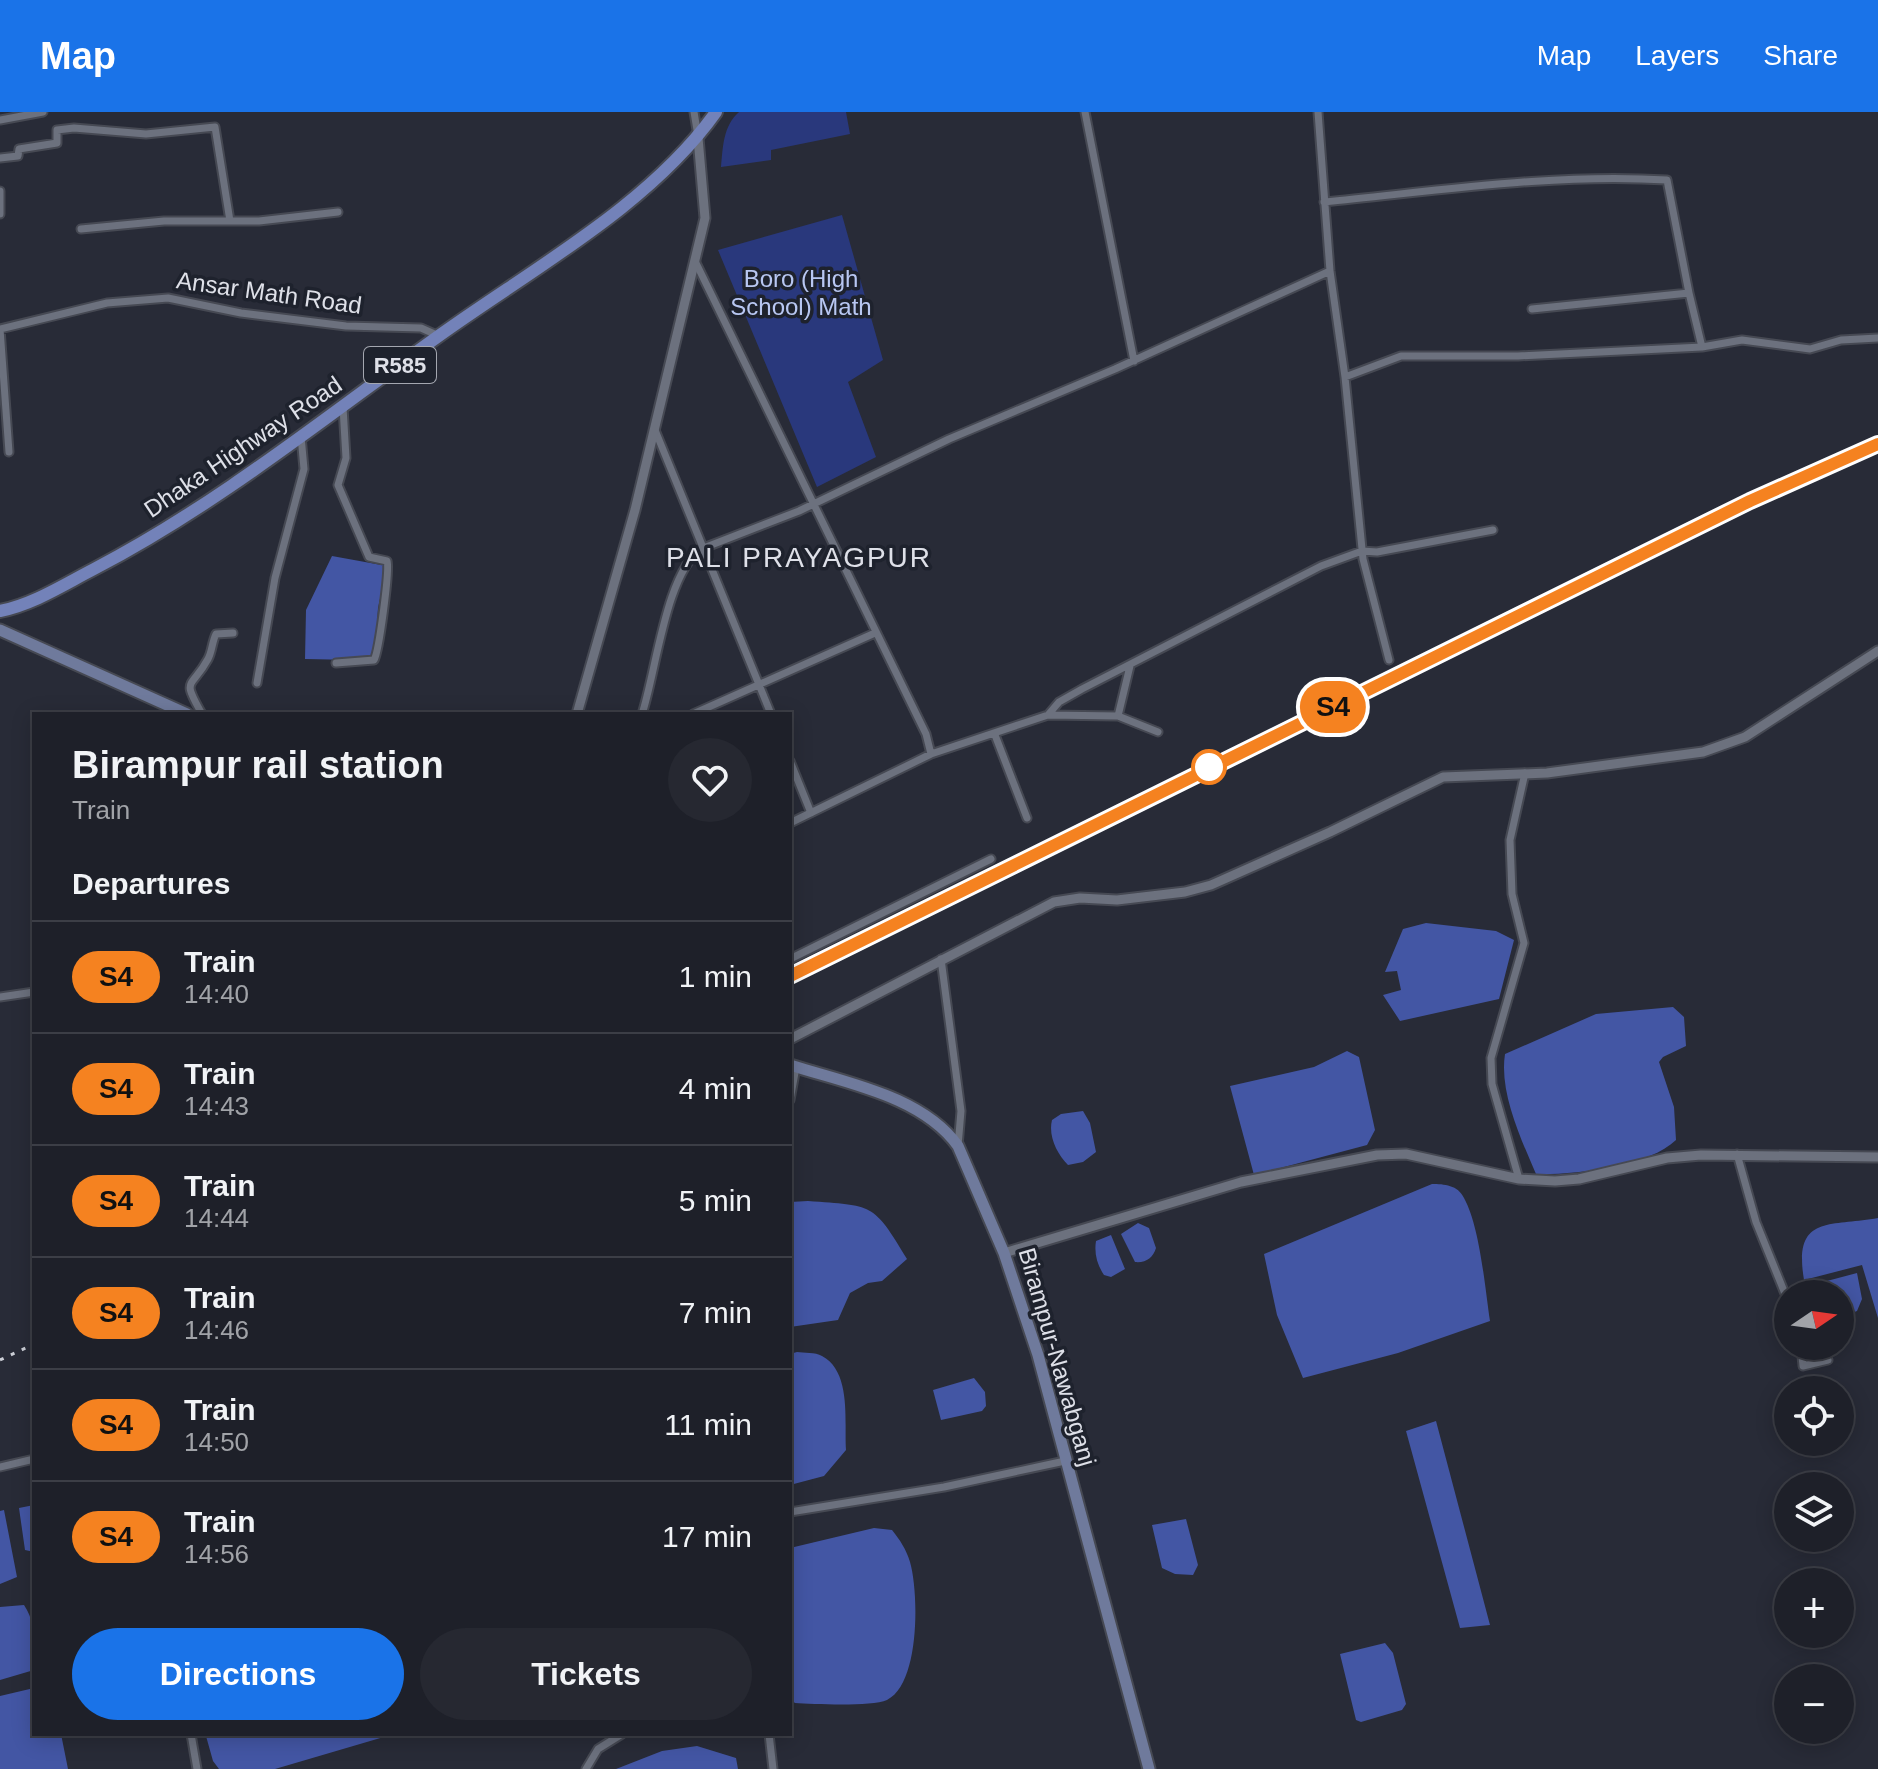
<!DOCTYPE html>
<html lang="en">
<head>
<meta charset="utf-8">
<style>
  :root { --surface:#1e2029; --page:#262831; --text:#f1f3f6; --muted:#a1a3a8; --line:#3c3e46; --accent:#1a73e8 }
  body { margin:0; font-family:Helvetica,sans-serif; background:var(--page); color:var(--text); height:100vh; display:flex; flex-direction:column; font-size:30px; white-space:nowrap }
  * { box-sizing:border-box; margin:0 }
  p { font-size:26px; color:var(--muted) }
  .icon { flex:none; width:44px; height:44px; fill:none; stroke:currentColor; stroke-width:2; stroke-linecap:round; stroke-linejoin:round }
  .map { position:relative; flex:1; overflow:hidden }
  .details { position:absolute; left:32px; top:600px; width:760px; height:1024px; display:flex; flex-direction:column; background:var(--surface); border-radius:0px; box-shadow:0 4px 20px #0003,0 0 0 2px var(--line) }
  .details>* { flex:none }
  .badge { padding:0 16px; border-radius:26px; font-size:28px; line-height:52px }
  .needle { width:52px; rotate:77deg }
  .fabs { position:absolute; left:1774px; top:1168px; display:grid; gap:16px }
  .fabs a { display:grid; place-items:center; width:80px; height:80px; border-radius:50%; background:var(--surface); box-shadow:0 4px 20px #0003,0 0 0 2px var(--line); font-size:40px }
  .map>.badge { position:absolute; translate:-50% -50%; box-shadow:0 0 0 4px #fff }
  h2 { padding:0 40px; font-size:30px; line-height:72px }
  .round { display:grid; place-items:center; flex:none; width:84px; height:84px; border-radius:42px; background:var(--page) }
  .summary { display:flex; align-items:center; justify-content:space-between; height:136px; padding:0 40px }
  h1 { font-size:38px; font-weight:700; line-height:60px }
  .action { display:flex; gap:16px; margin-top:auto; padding:16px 40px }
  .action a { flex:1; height:92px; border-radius:48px; background:var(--accent); color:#fff; font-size:32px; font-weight:700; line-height:92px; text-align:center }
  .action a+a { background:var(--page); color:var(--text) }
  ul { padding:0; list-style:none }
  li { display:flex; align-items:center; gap:24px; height:112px; padding:0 40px; border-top:2px solid var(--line) }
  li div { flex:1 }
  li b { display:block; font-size:30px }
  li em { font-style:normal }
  li .badge { min-width:88px; font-weight:700; text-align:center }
  header { display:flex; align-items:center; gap:48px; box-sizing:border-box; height:112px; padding:0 40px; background:var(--accent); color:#fff }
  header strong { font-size:38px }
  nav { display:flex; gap:44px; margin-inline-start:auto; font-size:28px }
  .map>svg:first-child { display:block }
</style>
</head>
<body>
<header>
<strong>Map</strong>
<nav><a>Map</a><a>Layers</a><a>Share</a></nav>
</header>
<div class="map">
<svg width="1878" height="1657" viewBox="0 0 1878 1657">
  <rect width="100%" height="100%" fill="#282b37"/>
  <path fill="#29387c" d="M739,0h107l4,22 -79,16v10l-50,7c2,-20 2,-41 18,-55z
    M842,103l41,145 -35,22 28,75 -59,30 -99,-237z"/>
  <path fill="#4356a4" d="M332,444l55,10 -9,42 -3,48 -20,4 -50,-1 1,-49z
    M1426,811l70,8 18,9 -15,59 -99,22 -17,-26 18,-5 -4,-19 -12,1 18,-43z
    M1673,895l11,10 2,29 -23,11 -4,5 15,45 2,33c-28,27 -101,35 -140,34 -15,-35 -37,-82 -31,-120l91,-40z
    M1347,939l12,6 16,73 -8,15 -113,30 -24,-89 84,-19z
    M1083,999l7,12 6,29 -13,10 -15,3c-11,-11 -20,-29 -16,-45l9,-6z
    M1432,1072c12,0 26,1 32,14 16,29 21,90 26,123l-92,32 -95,25 -26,-63 -13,-61z
    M808,1089c65,5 65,1 99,58l-25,22 -14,2 -18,10 -12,27 -48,7v-125z
    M1878,1106v100l-16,-53 -58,15c-11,-66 26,-53 74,-62z
    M1138,1111l11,5 7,20c-3,10 -10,15 -21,14l-14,-28z
    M1111,1123l14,34 -14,8 -7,-2c-7,-10 -10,-22 -8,-34z
    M1857,1161l5,26 -5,12 -17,7v-24h-49l2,-4z
    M797,1240c7,1 18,0 25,4 30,16 22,66 24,94l-22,26 -34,9v-131z
    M974,1266l11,14 1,14 -4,5 -41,9 -8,-30z
    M1436,1309l54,204 -30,3 -54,-197z
    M34,1393v47l-9,-2 -6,-42z
    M4,1398l13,67 -17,7v-73z
    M1186,1407l12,46 -5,10 -18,-1 -13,-6 -10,-43z
    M874,1416l18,2c8,10 14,19 18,32 9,31 10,122 -23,138 -16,7 -74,4 -92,3l-5,-4v-151z
    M24,1493c13,19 10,42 10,65l-34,10v-73z
    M1385,1531l8,10 13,51 -4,6 -41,12 -5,-2 -16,-66z
    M34,1576v46h27l7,35h-68v-73z
    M195,1622h199l-119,35h-56l-6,-8 -7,-25z
    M697,1634l39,12 2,11h-122l46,-18z"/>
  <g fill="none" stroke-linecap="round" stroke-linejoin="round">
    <g stroke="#464953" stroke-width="11">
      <path id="minor" d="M694,0l4,24
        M1085,0l49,249
        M1318,0l12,159 15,106 18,182 26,101
        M0,8l43,-8
        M0,46l18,-2 1,-7 38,-6v-13l17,-2 72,6 69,-7 15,94
        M0,79v23
        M1324,90c113,-11 229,-29 343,-22l22,113
        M81,117l83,-8h95l79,-9
        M695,149l231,473 5,20
        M1532,197l157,-16 13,54 40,-7 68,9 31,-9 37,-2
        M1345,265l56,-21h117l184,-9
        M655,318l116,284
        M9,340l-9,-123 107,-26 61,-5 73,15 105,13 75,2 18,8
        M336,551l38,-3c5,-8 16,-91 13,-99l-18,-4 -31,-72 8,-27 -3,-51
        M257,571l18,-105 29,-109 -3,-33
        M202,602c-21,-37 -11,-24 6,-55 4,-7 4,-17 8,-25l17,-1
        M642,602c14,-42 24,-141 59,-165l98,-38 150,-72 166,-70 215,-98
        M693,602l182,-81
        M1048,603l11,-13 23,-13 239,-123 41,-15 15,1 116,-22
        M1118,604l12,-50
        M995,623l32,83
        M790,649l21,52
        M790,711l141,-69 117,-39 70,1 40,16
        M790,847l201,-100
        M941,847l20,152 -3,35
        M0,885l34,-5
        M790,988l6,-33
        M1737,1042l19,68 32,79
        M1519,1067l-27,-95 -1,-26 33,-115 -12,-49 -2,-54 15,-67
        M1801,1234l2,20 25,-6
        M0,1355l34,-8
        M790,1400l154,-25 121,-26
        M191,1622l6,35
        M769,1622l4,35
        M586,1657l12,-20 24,-15"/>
    </g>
    <g stroke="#464953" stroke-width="13">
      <path id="tertiary" d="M577,602l58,-204 70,-292 -7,-80
        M790,927l264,-137 26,-4 37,2 68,-8 26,-7 119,-53 113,-55 104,-4 156,-21 42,-15 133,-86
        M1004,1141l237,-71 136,-27 29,-1 113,25 36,2 24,-2 88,-21 34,-3 177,2"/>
    </g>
    <g stroke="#464953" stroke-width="15">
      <path id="secondary" d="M0,518l187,84
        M790,953c56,18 132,31 168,81l46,107 34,102 111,414"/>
    </g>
    <g stroke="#464953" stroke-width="16">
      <path id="primary" d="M0,499c34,-7 63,-26 94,-42 123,-64 233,-153 346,-234 92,-66 210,-130 276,-223"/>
    </g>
    <use href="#minor" stroke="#6c717e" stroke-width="7"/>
    <use href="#tertiary" stroke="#6c717e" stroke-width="9"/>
    <use href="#secondary" stroke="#6f7a9c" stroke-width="11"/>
    <use href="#primary" stroke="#7382b9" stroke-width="12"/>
    <path stroke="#cbced6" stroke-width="3" stroke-dasharray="4 8" stroke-linecap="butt" d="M790,864l960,-475 128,-57
      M0,1248l34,-16"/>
  </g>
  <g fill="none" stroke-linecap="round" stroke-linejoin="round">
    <g stroke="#fff" stroke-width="18">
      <path id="line" d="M790,864l960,-475 128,-57"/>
    </g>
    <use href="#line" stroke="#f58220" stroke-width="12"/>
  </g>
  <circle fill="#fff" stroke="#f58220" stroke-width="4" cx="1209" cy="655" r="16"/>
  <g text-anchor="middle" stroke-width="7" stroke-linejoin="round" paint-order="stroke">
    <rect fill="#1e222d" stroke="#a4a7b0" stroke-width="2" x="364" y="235" width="72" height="36" rx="6"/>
    <g font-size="22" font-weight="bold" fill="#dee0e8">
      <text x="400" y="261">R585</text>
    </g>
    <g font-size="24" fill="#b8c7f2" stroke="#1e222d">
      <text x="801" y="175">Boro (High<tspan x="801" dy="28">School) Math</tspan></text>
    </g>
    <g font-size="24" fill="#dee0e8" stroke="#1e222d">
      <text transform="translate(269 181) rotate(8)" y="8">Ansar Math Road</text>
      <text transform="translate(243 335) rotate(-34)" y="8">Dhaka Highway Road</text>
      <text transform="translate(1057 1245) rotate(74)" y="8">Birampur-Nawabganj</text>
    </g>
    <g font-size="28" letter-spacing="2" fill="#dee0e8" stroke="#1e222d">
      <text x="799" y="455">PALI PRAYAGPUR</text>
    </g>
  </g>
</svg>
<div class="fabs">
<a><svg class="needle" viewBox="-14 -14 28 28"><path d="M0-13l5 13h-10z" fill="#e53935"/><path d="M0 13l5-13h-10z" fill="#a1a3a8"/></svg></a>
<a><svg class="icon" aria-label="locate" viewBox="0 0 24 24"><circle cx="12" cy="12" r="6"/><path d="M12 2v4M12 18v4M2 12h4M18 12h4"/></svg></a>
<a><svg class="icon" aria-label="layers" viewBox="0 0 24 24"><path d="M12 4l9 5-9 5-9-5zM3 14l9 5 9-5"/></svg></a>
<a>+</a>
<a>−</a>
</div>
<b class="badge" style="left:1333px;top:595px;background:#f58220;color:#111">S4</b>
<section class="details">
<div class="summary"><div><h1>Birampur rail station</h1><p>Train</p></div><a class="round"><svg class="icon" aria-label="heart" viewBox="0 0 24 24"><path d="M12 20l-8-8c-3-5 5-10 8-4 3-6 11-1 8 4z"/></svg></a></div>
<h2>Departures</h2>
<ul>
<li><span class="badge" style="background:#f58220;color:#111">S4</span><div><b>Train</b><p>14:40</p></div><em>1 min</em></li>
<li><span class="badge" style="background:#f58220;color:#111">S4</span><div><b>Train</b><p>14:43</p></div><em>4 min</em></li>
<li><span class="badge" style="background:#f58220;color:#111">S4</span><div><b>Train</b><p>14:44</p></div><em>5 min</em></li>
<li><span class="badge" style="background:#f58220;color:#111">S4</span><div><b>Train</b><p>14:46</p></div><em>7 min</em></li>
<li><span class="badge" style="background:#f58220;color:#111">S4</span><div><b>Train</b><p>14:50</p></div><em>11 min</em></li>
<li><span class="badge" style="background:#f58220;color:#111">S4</span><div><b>Train</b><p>14:56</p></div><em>17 min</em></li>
</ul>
<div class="action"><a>Directions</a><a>Tickets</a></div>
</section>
</div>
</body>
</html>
